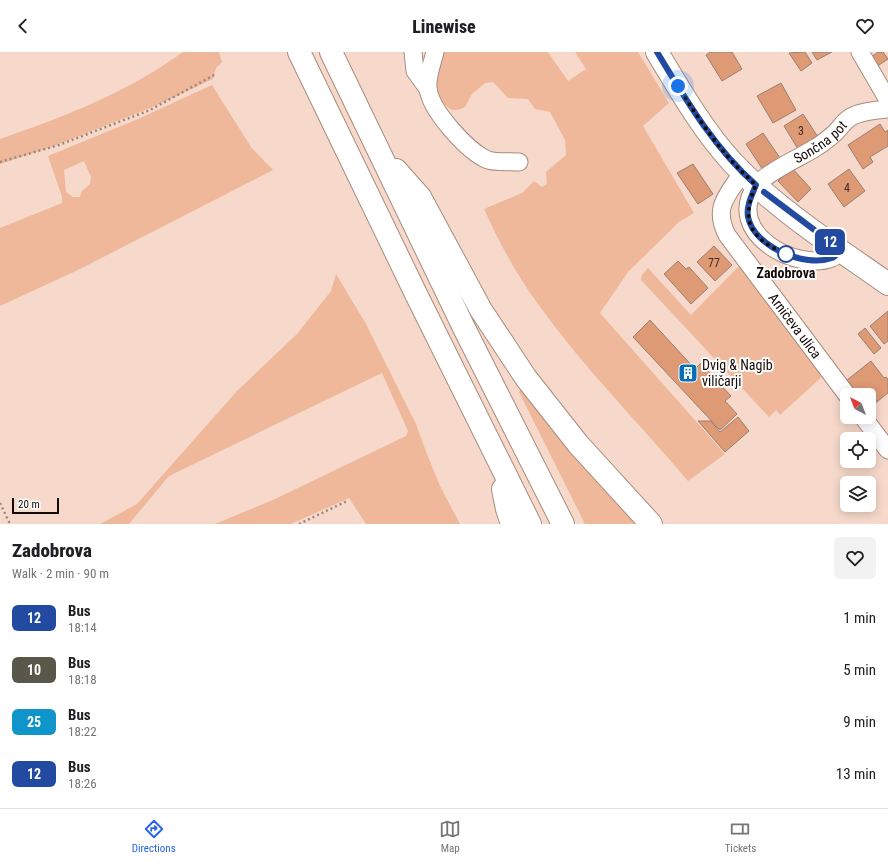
<!DOCTYPE html>
<html lang="en">
<head>
<meta charset="utf-8">
<style>
  :root { --surface:#fff; --page:#f2f2f2; --text:#202124; --muted:#757577; --line:#e0e0e0; --accent:#2563eb }
  body { margin:0; font-family:"Roboto Condensed",sans-serif; background:var(--page); color:var(--text); height:100vh; display:flex; flex-direction:column; font-size:15px; white-space:nowrap }
  * { box-sizing:border-box; margin:0 }
  p { font-size:13px; color:var(--muted) }
  .icon { flex:none; width:22px; height:22px; fill:none; stroke:currentColor; stroke-width:2; stroke-linecap:round; stroke-linejoin:round }
  .map { position:relative; height:472px; overflow:hidden }
  .side { display:flex; flex-direction:column; background:var(--surface); flex:1 }
  .side>* { flex:none }
  .badge { padding:0 8px; border-radius:6px; font-size:14px; line-height:26px }
  .needle { width:26px; rotate:318deg }
  .fabs { position:absolute; left:840px; top:336px; display:grid; gap:8px }
  .fabs a { display:grid; place-items:center; width:36px; height:36px; border-radius:6px; background:var(--surface); box-shadow:0 2px 10px #0003; font-size:20px }
  .scale { position:absolute; left:12px; bottom:10px; width:47px; box-sizing:border-box; padding-left:4px; border:2px solid #130905; border-top:0; font-size:11px; line-height:14px; white-space:nowrap; color:#130905; -webkit-text-stroke:3px #fff; paint-order:stroke }
  .you { position:absolute; width:20px; height:20px; margin:-10px; border:3px solid #fff; border-radius:50%; background:#1a73e8; box-shadow:0 0 0 6px #1a73e833 }
  .map>.badge { position:absolute; translate:-50% -50%; box-shadow:0 0 0 2px #fff }
  .round { display:grid; place-items:center; flex:none; width:42px; height:42px; border-radius:6px; background:var(--page) }
  .overview { display:flex; align-items:center; justify-content:space-between; height:68px; padding:0 12px }
  h1 { font-size:19px; font-weight:800; line-height:30px }
  ul { padding:0; list-style:none }
  li { display:flex; align-items:center; gap:12px; height:52px; padding:0 12px }
  li div { flex:1 }
  li b { display:block; font-size:15px }
  li em { font-style:normal }
  li .badge { min-width:44px; font-weight:700; text-align:center }
  header { display:flex; justify-content:space-between; align-items:center; height:52px; padding:0 12px; background:var(--surface); font-size:18px; font-weight:800 }
  .tab-bar { display:flex; justify-content:space-around; align-items:center; height:56px; border-top:1px solid var(--line); background:var(--surface); font-size:11px; color:var(--muted) }
  .tab-bar a { display:grid; justify-items:center; gap:2px }
  .tab-bar .current { color:var(--accent) }
  .map>svg:first-child { display:block }
</style>
</head>
<body>
<header><svg class="icon" aria-label="back" viewBox="0 0 24 24"><path d="M15 5l-7 7 7 7"/></svg>Linewise<svg class="icon" aria-label="heart" viewBox="0 0 24 24"><path d="M12 20l-8-8c-3-5 5-10 8-4 3-6 11-1 8 4z"/></svg></header>
<div class="map">
<svg width="888" height="472" viewBox="0 0 888 472">
  <rect width="100%" height="100%" fill="#f6d9ca"/>
  <path fill="#efb89b" fill-rule="evenodd" d="M183,0h36l3,10 -6,6 -3,11 -58,27 -104,41 -51,17v-25c64,-22 128,-47 183,-87z
    M439,0h109l20,29 18,-12 -11,-17h63l31,51 -26,23 51,87 -15,9 -51,50 -28,41 125,141 -37,27c-50,-59 -105,-114 -150,-177 -22,-30 -39,-62 -54,-95l38,-16 12,-12 8,6 5,-3 -1,-12 20,-17 -1,-15 -15,-28 -15,-3 -7,-10 -20,-1 -15,-16 -8,1 -13,11 -7,13 -7,3h-6l-11,-8 -6,-9z
    M212,33l39,62 22,23 -195,100 -78,36v-78l62,-25v-6l-14,-41 90,-37zM84,109l7,16 -1,7 -8,7 -2,6h-7l-7,-5 -2,-22z
    M741,212l83,111 -44,40 -4,-5 -7,7 -128,-137 1,-5 6,-7 43,47z
    M336,222l30,50 50,100 9,25 15,37 20,38h-94l-17,-26 -58,26h-76l60,-25 131,-63 2,-5 -26,-58 -209,101 -5,3 -39,47h-29l37,-20 100,-113 60,-57 34,-43z
    M522,337l115,135h-52l-66,-132z"/>
  <path fill="#de9975" stroke="#9b8072" d="M710,0h22l10,17 -20,12 -16,-26z
    M805,0l7,11 -11,8 -12,-18z
    M812,0h20l-15,8z
    M878,0h5l5,7 -12,8 -6,-9z
    M781,31l15,27 -23,13 -16,-27z
    M803,62l15,23 -20,12 -14,-23z
    M880,72l5,8 3,-2v16l-18,11 3,5 -10,7 -15,-24z
    M763,81l17,25 -17,12 -17,-26z
    M693,112l20,30 -15,10 -21,-31z
    M792,116l19,21 -13,13 -20,-21z
    M849,117l16,22 -21,16 -16,-23z
    M714,194l18,19 -17,16 -18,-19z
    M678,209l8,8 3,-2 19,21 -17,16 -27,-30z
    M888,259v30l-4,3 -14,-18z
    M650,268l45,49 6,-6 13,15 -6,5 4,4 5,-6 14,15 -6,5 12,13 -17,16 -87,-93z
    M865,276l16,20 -7,6 -16,-20z
    M871,309l13,17 2,-1 2,2v14l-19,15v-13h-10l-12,-15z
    M738,365l11,14 -24,21 -27,-31h13l9,11z"/>
  <g fill="none" stroke-linecap="round" stroke-linejoin="round">
    <g stroke="#a78c7e" stroke-width="19">
      <g id="minor">
        <path d="M413,0l2,19 13,18"/>
        <path d="M435,0c-3,12 -8,24 -7,36 2,22 40,64 60,72 9,3 22,1 31,2"/>
        <path d="M860,0l28,48"/>
        <path id="s1" d="M742,121c-15,23 -29,34 -15,62l120,160"/>
        <path id="s2" d="M841,198c-3,3 -6,7 -9,8 -37,14 -108,-26 -76,-72 9,-13 45,-29 59,-38 7,-4 14,-10 20,-15 6,-6 11,-15 20,-18 10,-4 22,-5 33,-6"/>
        <path d="M863,365l25,33"/>
      </g>
    </g>
    <g stroke="#a78c7e" stroke-width="24">
      <path id="major" d="M657,0c23,38 45,77 75,110 43,46 105,86 156,122"/>
    </g>
    <g stroke="#a78c7e" stroke-width="24">
      <path id="highway" d="M299,0l117,242 114,230
        M331,0l134,278 98,194
        M396,118l24,27 61,113 45,68 52,66 73,80
        M503,437l4,20 5,15"/>
    </g>
    <path stroke="#9c877c" stroke-width="2.5" stroke-dasharray="2 3" stroke-linecap="butt" d="M0,110l59,-17 91,-35 66,-36
      M0,451l10,21
      M299,472l48,-23"/>
    <use href="#minor" stroke="#fff" stroke-width="17"/>
    <use href="#major" stroke="#fff" stroke-width="22"/>
    <use href="#highway" stroke="#fff" stroke-width="22"/>
  </g>
  <g fill="none" stroke-linecap="round" stroke-linejoin="round">
    <g stroke="#fff" stroke-width="9">
      <path id="line" d="M657,0c29,48 57,96 99,133 -4,10 -10,21 -8,32 6,30 57,51 84,41 3,-1 6,-5 9,-8l-77,-58"/>
    </g>
    <use href="#line" stroke="#224aa0" stroke-width="6"/>
    <path stroke="#130905" stroke-width="4" stroke-dasharray="0 7.2" d="M678,34c22,36 46,71 78,99 -16,37 -6,53 30,69"/>
  </g>
  <defs>
    <g id="building-square" transform="scale(1)"><rect x="-9" y="-9" width="18" height="18" rx="4" fill="#046fbb" stroke="#fff"/><path d="M-4-6H4V6H1V3H-1V6H-4ZM-2.5-4.3h1.7v1.8h-1.7ZM.8-4.3h1.7v1.8H.8ZM-2.5-1h1.7V.8h-1.7ZM.8-1h1.7V.8H.8Z" fill="#fff"/></g>
  </defs>
  <g fill-rule="evenodd">
    <use href="#building-square" x="688" y="321"/>
  </g>
  <circle fill="#fff" stroke="#224aa0" stroke-width="2" cx="786" cy="202" r="8"/>
  <g text-anchor="middle" stroke-width="4" stroke-linejoin="round" paint-order="stroke">
    <g font-size="12" fill="#462d21">
      <text x="801" y="83">3</text>
      <text x="847" y="140">4</text>
      <text x="714" y="215">77</text>
    </g>
    <g font-size="14" fill="#130905" stroke="#fff">
      <text dy="5" stroke="none"><textPath href="#s2" startOffset="225">Sončna pot</textPath></text>
      <text dy="5" stroke="none"><textPath href="#s1" startOffset="182">Arničeva ulica</textPath></text>
    </g>
    <g font-size="14" font-weight="bold" fill="#130905" stroke="#fff">
      <text x="786" y="226">Zadobrova</text>
    </g>
    <g font-size="14" fill="#130905" stroke="#fff" text-anchor="start">
      <text x="702" y="318">Dvig &amp; Nagib<tspan x="702" dy="16">viličarji</tspan></text>
    </g>
  </g>
</svg>
<div class="fabs">
<a><svg class="needle" viewBox="-14 -14 28 28"><path d="M0-13l5 13h-10z" fill="#e53935"/><path d="M0 13l5-13h-10z" fill="#757577"/></svg></a>
<a><svg class="icon" aria-label="locate" viewBox="0 0 24 24"><circle cx="12" cy="12" r="6"/><path d="M12 2v4M12 18v4M2 12h4M18 12h4"/></svg></a>
<a><svg class="icon" aria-label="layers" viewBox="0 0 24 24"><path d="M12 4l9 5-9 5-9-5zM3 14l9 5 9-5"/></svg></a>
</div>
<div class="scale">20 m</div>
<div class="you" style="left:678px;top:34px"></div>
<b class="badge" style="left:830px;top:190px;background:#224aa0;color:#fff">12</b>
</div>
<section class="side">
<div class="overview"><div><h1>Zadobrova</h1><p>Walk · 2 min · 90 m</p></div><a class="round"><svg class="icon" aria-label="heart" viewBox="0 0 24 24"><path d="M12 20l-8-8c-3-5 5-10 8-4 3-6 11-1 8 4z"/></svg></a></div>
<ul>
<li><span class="badge" style="background:#224aa0;color:#fff">12</span><div><b>Bus</b><p>18:14</p></div><em>1 min</em></li>
<li><span class="badge" style="background:#58574a;color:#fff">10</span><div><b>Bus</b><p>18:18</p></div><em>5 min</em></li>
<li><span class="badge" style="background:#1095ca;color:#fff">25</span><div><b>Bus</b><p>18:22</p></div><em>9 min</em></li>
<li><span class="badge" style="background:#224aa0;color:#fff">12</span><div><b>Bus</b><p>18:26</p></div><em>13 min</em></li>
</ul>
</section>
<nav class="tab-bar">
<a class="current"><svg class="icon" aria-label="directions" viewBox="0 0 24 24"><path d="M12 3l9 9-9 9-9-9zM9 14v-3h6M13 9l2 2-2 2"/></svg>Directions</a>
<a><svg class="icon" aria-label="map" viewBox="0 0 24 24"><path d="M3 6l6-2 6 2 6-2v14l-6 2-6-2-6 2zM9 4v14M15 6v14"/></svg>Map</a>
<a><svg class="icon" aria-label="tickets" viewBox="0 0 24 24"><path d="M3 7h18v10H3zM15 7v10"/></svg>Tickets</a>
</nav>
</body>
</html>
